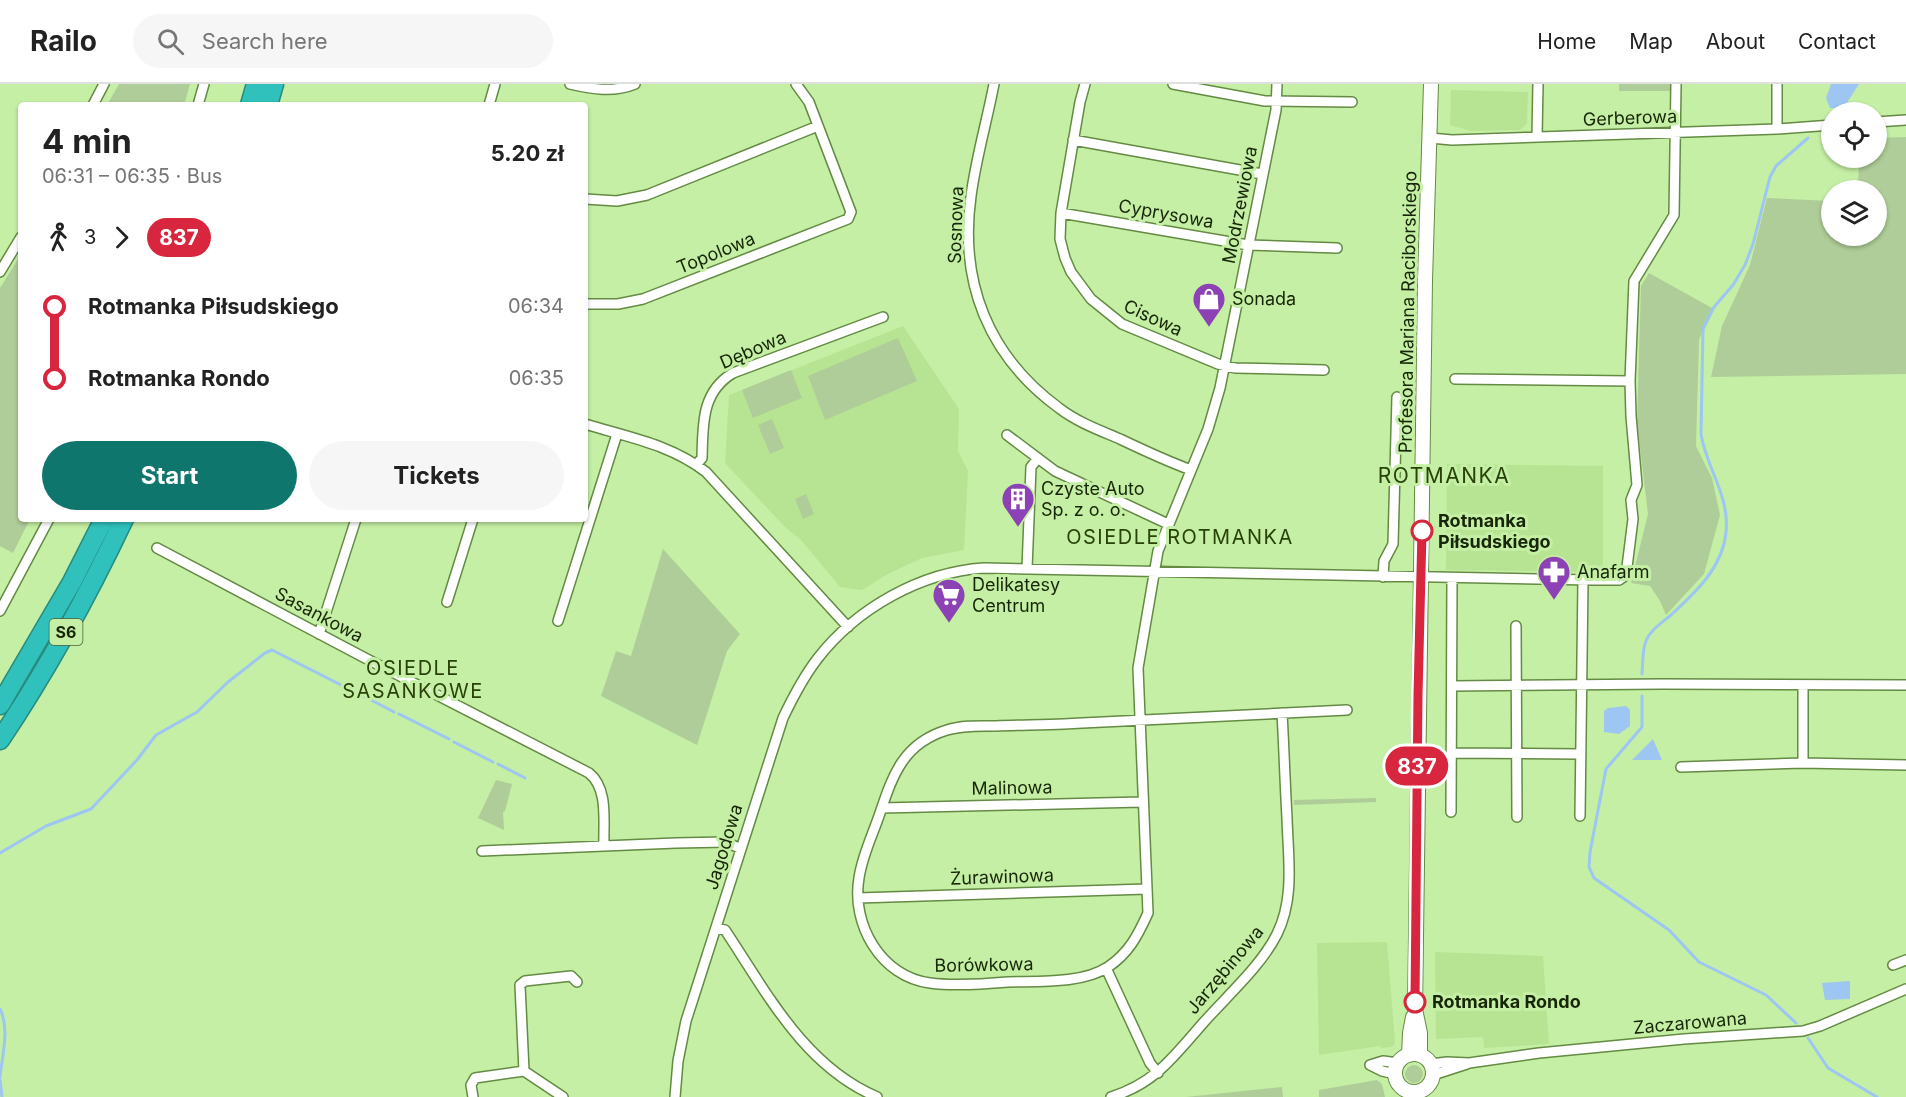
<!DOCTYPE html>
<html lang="en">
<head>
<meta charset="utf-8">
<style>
  :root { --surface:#fff; --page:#f6f6f6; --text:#222; --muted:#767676; --line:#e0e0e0; --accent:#0f766e }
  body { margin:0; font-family:Inter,sans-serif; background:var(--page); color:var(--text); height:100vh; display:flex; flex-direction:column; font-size:22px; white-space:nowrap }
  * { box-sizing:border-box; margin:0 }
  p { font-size:20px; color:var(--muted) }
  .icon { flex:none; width:33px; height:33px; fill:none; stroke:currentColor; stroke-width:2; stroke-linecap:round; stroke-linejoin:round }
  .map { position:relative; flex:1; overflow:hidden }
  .sheet { position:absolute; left:18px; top:18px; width:570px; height:420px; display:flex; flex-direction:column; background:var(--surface); border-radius:6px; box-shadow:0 2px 4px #0004 }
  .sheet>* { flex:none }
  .badge { padding:0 12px; border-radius:20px; font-size:21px; line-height:39px }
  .controls { position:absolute; left:1821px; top:18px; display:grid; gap:12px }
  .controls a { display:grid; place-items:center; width:66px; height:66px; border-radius:50%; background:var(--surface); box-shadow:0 2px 4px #0004; font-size:30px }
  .map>.badge { position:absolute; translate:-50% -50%; box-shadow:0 0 0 3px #fff }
  .legs { display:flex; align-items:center; gap:9px; height:66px; padding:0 24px; font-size:20px }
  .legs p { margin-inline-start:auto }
  .head { display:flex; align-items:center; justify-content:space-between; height:102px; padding:0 24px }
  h1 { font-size:33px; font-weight:700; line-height:45px }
  .cta { display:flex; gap:12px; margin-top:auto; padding:12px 24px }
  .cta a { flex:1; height:69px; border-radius:36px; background:var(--accent); color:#fff; font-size:24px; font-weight:700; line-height:69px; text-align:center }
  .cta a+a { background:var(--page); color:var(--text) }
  ul { padding:0 24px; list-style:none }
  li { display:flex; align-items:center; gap:21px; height:72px; font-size:22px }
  li i { display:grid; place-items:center; width:9px; height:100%; margin:0 8px; background:currentColor }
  li i::after { content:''; width:15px; height:15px; margin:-8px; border:4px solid; border-radius:50%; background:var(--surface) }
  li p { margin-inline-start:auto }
  li:first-child i { background:linear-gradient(#0000 50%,currentColor 0) }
  li:last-child i { background:linear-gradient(currentColor 50%,#0000 0) }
  header { display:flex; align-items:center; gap:36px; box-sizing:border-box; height:84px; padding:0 30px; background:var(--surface); border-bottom:2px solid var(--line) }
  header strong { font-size:28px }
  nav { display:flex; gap:33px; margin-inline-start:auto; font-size:21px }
  .search { width:420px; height:54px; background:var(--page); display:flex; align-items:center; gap:15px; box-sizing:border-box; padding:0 21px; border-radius:33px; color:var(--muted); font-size:22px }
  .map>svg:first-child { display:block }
</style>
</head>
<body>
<header>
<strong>Railo</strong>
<div class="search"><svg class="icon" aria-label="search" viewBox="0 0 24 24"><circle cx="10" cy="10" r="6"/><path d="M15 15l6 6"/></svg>Search here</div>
<nav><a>Home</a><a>Map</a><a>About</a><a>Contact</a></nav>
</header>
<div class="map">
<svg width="1906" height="1013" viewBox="0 0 1906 1013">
  <rect width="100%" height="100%" fill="#c5efa4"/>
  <path fill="#b7e492" d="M1451,6l77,2 -1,31 -7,7 -49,1 -21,-6z
    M903,242l56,83 -1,42 10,20 -4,79 -42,8 -34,16 -26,16 -22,-3 -39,-47 -17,-14 -59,-63 4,-68z
    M1447,380l156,2v106l-157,-2z
    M1387,858l8,101 -3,4 -11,1 -1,-2 -61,9 -2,-112z
    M1435,868l108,4 6,88 -65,4 -1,-11 -47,2z"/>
  <path fill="#afcd98" d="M119,0h71l-6,21h-77z
    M1619,0h51v7h-51z
    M1906,53v237l-195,3 11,-51 28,-61 17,-67 64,3 1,35h44v-46h-18l1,-32h17l1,-20z
    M21,170v265h9l-17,34 -13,-7v-258z
    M1649,189l63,35 -13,32 -3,106 16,32 8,37 -16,59 -38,41 -6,-14 -10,-15 -19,-3 17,-69 -11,-91 4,-137z
    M898,254l19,43 -92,39 -17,-44z
    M791,286l11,28 -49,20 -11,-28z
    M772,335l12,29 -14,6 -12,-29z
    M806,410l8,20 -11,5 -8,-20z
    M663,465l77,85 -13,17 -30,94 -96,-49 15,-45 15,5z
    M496,696l16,4 -7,27 -2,1 1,18 -26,-12z
    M1376,714v4l-82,3v-5z
    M1405 990a9 9 0 1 1 18 0a9 9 0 1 1-18 0Z
    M1377,996l5,4 3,13h-66v-7z
    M1282,1003l1,10h-97z"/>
  <path fill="#9dc6f3" d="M1831,0h28l-16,25 -13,-1 -4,-10z
    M1626,622l4,4v16l-11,8 -15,-2v-21l4,-3z
    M1653,655l9,21h-30z
    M1850,897v18l-25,1 -3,-17z"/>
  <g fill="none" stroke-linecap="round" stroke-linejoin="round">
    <path stroke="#9dc6f3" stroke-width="3" d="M1834,28l5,-4
      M1827,34l5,-4
      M1642,590c1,-10 0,-24 4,-33 4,-11 17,-19 25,-26 25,-23 52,-48 55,-83 4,-36 -20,-65 -25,-98l2,-105 11,-22 19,-22 12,-20 8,-21 17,-67 6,-11 32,-28
      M352,606l42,22
      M1642,612v31l-36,42 -16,83 -1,15 5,11 75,52 30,32 67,33 30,28
      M399,630l50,25
      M454,658l39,20
      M498,680l27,14
      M0,769l46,-27 45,-17 46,-49 19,-25 41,-23 31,-30 37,-29 7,-3 75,38
      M0,925c10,20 2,47 0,68
      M1808,954l20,30 49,29
      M0,996l2,17"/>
    <g stroke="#648a43" stroke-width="12">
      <path id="minor" d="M570,0c22,5 43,9 65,0
        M994,0c-7,37 -18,74 -23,112 -12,86 17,160 88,212 18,14 40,22 61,31 23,11 47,22 71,31
        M1085,0l-5,18 -19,111 -1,26 5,19 6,14 20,27 31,25 96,40 17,4 89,2
        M1173,0l92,17 87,1
        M1277,0l-1,26 -56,278 -12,41 -50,122 -20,117 10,245c-10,22 -19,40 -40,54 -26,17 -70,14 -100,15 -23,2 -56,4 -78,1 -49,-6 -79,-59 -71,-105 3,-22 14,-44 21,-65 13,-39 24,-70 67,-83 16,-5 33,-4 49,-4 22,-1 45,-1 68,-2 94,-5 188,-9 283,-14
        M93,21l11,-21
        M198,21l6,-21
        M489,21l6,-21
        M1876,38l30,-2
        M1777,45v-45
        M1537,53l1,-53
        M1430,54l22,2 325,-11 55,-4
        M1073,56l189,34
        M585,115l32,2 30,-6 171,-69
        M1061,129l187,32 89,3
        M0,188l21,-35
        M585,220h33l25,-5 205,-80 3,-7 -42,-110 -13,-18
        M1455,295l175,2
        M585,340c42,13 85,20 121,48l142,155
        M1007,351l48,36 113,53
        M696,381l6,-7c1,-33 -1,-66 31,-85l150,-56
        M157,464l208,110 224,115c20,16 14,50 15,73
        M1027,485l4,-102 7,-9
        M1383,493l1,-16 9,-17 4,-147
        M447,518l26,-83
        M0,527l49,-92
        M558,537l59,-187
        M1516,542l1,191
        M319,550l37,-115
        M1803,601v78
        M1452,602l210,-2 244,1
        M1451,669l129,1
        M1681,683l122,-4 103,2
        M882,724l260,-6
        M1451,728l1,-234
        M1580,732l3,-236
        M482,767l194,-8 50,-1 15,7
        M858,814l289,-9
        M716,844l9,2c42,63 79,136 152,167
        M1893,881l13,-5
        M1106,884l44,95 8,10
        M1431,980l16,-2 22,1 70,-10 145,-14 119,-8 17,-5 86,-37
        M1370,981l13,-4 15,2
        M1370,981l12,6 13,3
        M524,987l-4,-86 5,-4 46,-5 6,6
        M1433,991l34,-11
        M473,1013l-2,-12 4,-7 49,-7 39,26
        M675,1013l3,-36 8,-40 97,-303c10,-21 21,-42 35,-60 39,-50 103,-86 166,-90l608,12h27l7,-5 7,-56 -2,-19 6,-15 -6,-69 -1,-35 4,-100 40,-66 2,-131
        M1111,1013c45,-14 63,-41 93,-75 24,-27 57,-56 73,-88 18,-36 11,-77 10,-116 -2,-35 -3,-70 -5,-105"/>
    </g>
    <g stroke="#648a43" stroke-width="16">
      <path id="secondary" d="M1395 989a19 19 0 1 1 38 0a19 19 0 1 1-38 0Z
        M1409,971l1,-22 3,-16
        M1420,971v-22l-5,-24 10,-729 6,-196"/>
    </g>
    <g stroke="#278b7d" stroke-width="21">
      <path id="motorway" d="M250,21l6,-21
        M268,21l6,-21
        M0,621l72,-123 32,-63
        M0,656c47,-70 88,-145 124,-221"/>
    </g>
    <use href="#minor" stroke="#fff" stroke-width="9"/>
    <use href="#secondary" stroke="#fff" stroke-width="14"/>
    <use href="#motorway" stroke="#30c1bc" stroke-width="18"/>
  </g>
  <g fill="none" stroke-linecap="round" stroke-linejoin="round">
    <g stroke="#fff" stroke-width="14">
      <path id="line-1" d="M1415,918l3,-307 4,-164"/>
    </g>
    <use href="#line-1" stroke="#d7263d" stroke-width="9"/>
  </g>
  <defs>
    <g id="shop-pin" transform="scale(1.725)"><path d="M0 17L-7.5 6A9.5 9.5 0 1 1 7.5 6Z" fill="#8c42b4" stroke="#c5efa4"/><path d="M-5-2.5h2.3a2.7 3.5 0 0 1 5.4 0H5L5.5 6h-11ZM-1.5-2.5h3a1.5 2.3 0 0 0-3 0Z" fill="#fff"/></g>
    <g id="building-pin" transform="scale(1.725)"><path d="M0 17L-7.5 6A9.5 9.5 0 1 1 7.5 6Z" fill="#8c42b4" stroke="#c5efa4"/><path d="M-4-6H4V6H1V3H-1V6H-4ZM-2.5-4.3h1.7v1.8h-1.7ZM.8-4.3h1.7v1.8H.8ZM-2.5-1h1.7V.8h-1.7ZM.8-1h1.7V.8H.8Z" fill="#fff"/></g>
    <g id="pharmacy-pin" transform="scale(1.725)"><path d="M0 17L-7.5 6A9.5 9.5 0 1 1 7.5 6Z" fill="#8c42b4" stroke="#c5efa4"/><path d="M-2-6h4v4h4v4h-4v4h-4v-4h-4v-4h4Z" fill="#fff"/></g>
    <g id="supermarket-pin" transform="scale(1.725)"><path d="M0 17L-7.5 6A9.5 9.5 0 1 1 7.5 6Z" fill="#8c42b4" stroke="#c5efa4"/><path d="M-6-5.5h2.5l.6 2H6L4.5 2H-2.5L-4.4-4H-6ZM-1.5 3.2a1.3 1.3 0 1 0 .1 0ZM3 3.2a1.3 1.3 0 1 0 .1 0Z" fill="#fff"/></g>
  </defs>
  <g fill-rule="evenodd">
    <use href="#shop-pin" x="1209" y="215"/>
    <use href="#building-pin" x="1018" y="415"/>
    <use href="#pharmacy-pin" x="1554" y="488"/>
    <use href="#supermarket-pin" x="949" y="511"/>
  </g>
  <g fill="#fff" stroke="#d7263d" stroke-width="3">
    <circle cx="1422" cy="447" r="10"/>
    <circle cx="1415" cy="918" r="10"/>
  </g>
  <g text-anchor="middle" stroke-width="6" stroke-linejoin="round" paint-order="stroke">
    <rect fill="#c5efa4" stroke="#4b6237" stroke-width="1.5" x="49.5" y="535" width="33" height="26" rx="4.5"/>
    <g font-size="16" font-weight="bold" fill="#172608">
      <text x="66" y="554">S6</text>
    </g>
    <g font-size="18" fill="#172608" stroke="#c5efa4">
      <text transform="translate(1630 34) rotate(-2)" y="6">Gerberowa</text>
      <text transform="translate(1240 121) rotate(-79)" y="6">Modrzewiowa</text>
      <text transform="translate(1166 130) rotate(10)" y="6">Cyprysowa</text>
      <text transform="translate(956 141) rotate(-88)" y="6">Sosnowa</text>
      <text transform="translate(716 169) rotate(-22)" y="6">Topolowa</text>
      <text transform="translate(1408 228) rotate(-89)" y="6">Profesora Mariana Raciborskiego</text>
      <text transform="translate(1153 234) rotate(25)" y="6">Cisowa</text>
      <text transform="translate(753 266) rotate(-23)" y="6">Dębowa</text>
      <text transform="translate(319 531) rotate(28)" y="6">Sasankowa</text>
      <text transform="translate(1012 704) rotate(-1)" y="6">Malinowa</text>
      <text transform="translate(724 763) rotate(-73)" y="6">Jagodowa</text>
      <text transform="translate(1002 793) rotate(-2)" y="6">Żurawinowa</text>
      <text transform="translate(984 881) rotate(-1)" y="6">Borówkowa</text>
      <text transform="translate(1225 886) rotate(-50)" y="6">Jarzębinowa</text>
      <text transform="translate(1690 939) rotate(-5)" y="6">Zaczarowana</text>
    </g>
    <g font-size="18" fill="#172608" stroke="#c5efa4" text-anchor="start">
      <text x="1232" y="221">Sonada</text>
      <text x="1041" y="411">Czyste Auto<tspan x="1041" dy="21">Sp. z o. o.</tspan></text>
      <text x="1577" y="494">Anafarm</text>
      <text x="972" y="507">Delikatesy<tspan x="972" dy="21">Centrum</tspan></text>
    </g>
    <g font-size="18" font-weight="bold" fill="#172608" stroke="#c5efa4" text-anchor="start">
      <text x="1438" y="443">Rotmanka<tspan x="1438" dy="21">Piłsudskiego</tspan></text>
      <text x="1432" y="924">Rotmanka Rondo</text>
    </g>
    <g font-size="20" letter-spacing="1.5" fill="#284209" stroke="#c5efa4">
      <text x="1180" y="460">OSIEDLE ROTMANKA</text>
      <text x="413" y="591">OSIEDLE<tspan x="413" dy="23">SASANKOWE</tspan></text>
    </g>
    <g font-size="21" letter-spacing="1.5" fill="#284209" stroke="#c5efa4">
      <text x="1444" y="399">ROTMANKA</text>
    </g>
  </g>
</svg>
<div class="controls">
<a><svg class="icon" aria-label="locate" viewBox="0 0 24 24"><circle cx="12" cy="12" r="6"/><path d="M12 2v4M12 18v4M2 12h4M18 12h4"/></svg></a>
<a><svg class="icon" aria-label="layers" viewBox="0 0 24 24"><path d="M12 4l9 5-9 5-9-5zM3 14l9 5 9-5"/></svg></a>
</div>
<b class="badge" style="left:1417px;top:682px;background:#d7263d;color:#fff">837</b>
<section class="sheet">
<div class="head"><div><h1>4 min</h1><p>06:31 – 06:35 · Bus</p></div><b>5.20 zł</b></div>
<div class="legs"><svg class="icon" aria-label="walk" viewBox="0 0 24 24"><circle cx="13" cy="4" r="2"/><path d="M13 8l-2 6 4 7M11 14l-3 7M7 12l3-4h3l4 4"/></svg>3<svg class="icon" aria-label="forward" viewBox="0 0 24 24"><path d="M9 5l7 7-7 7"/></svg><b class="badge" style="background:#d7263d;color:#fff">837</b></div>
<ul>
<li><i style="color:#d7263d"></i><b>Rotmanka Piłsudskiego</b><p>06:34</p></li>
<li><i style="color:#d7263d"></i><b>Rotmanka Rondo</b><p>06:35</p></li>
</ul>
<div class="cta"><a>Start</a><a>Tickets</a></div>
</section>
</div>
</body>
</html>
